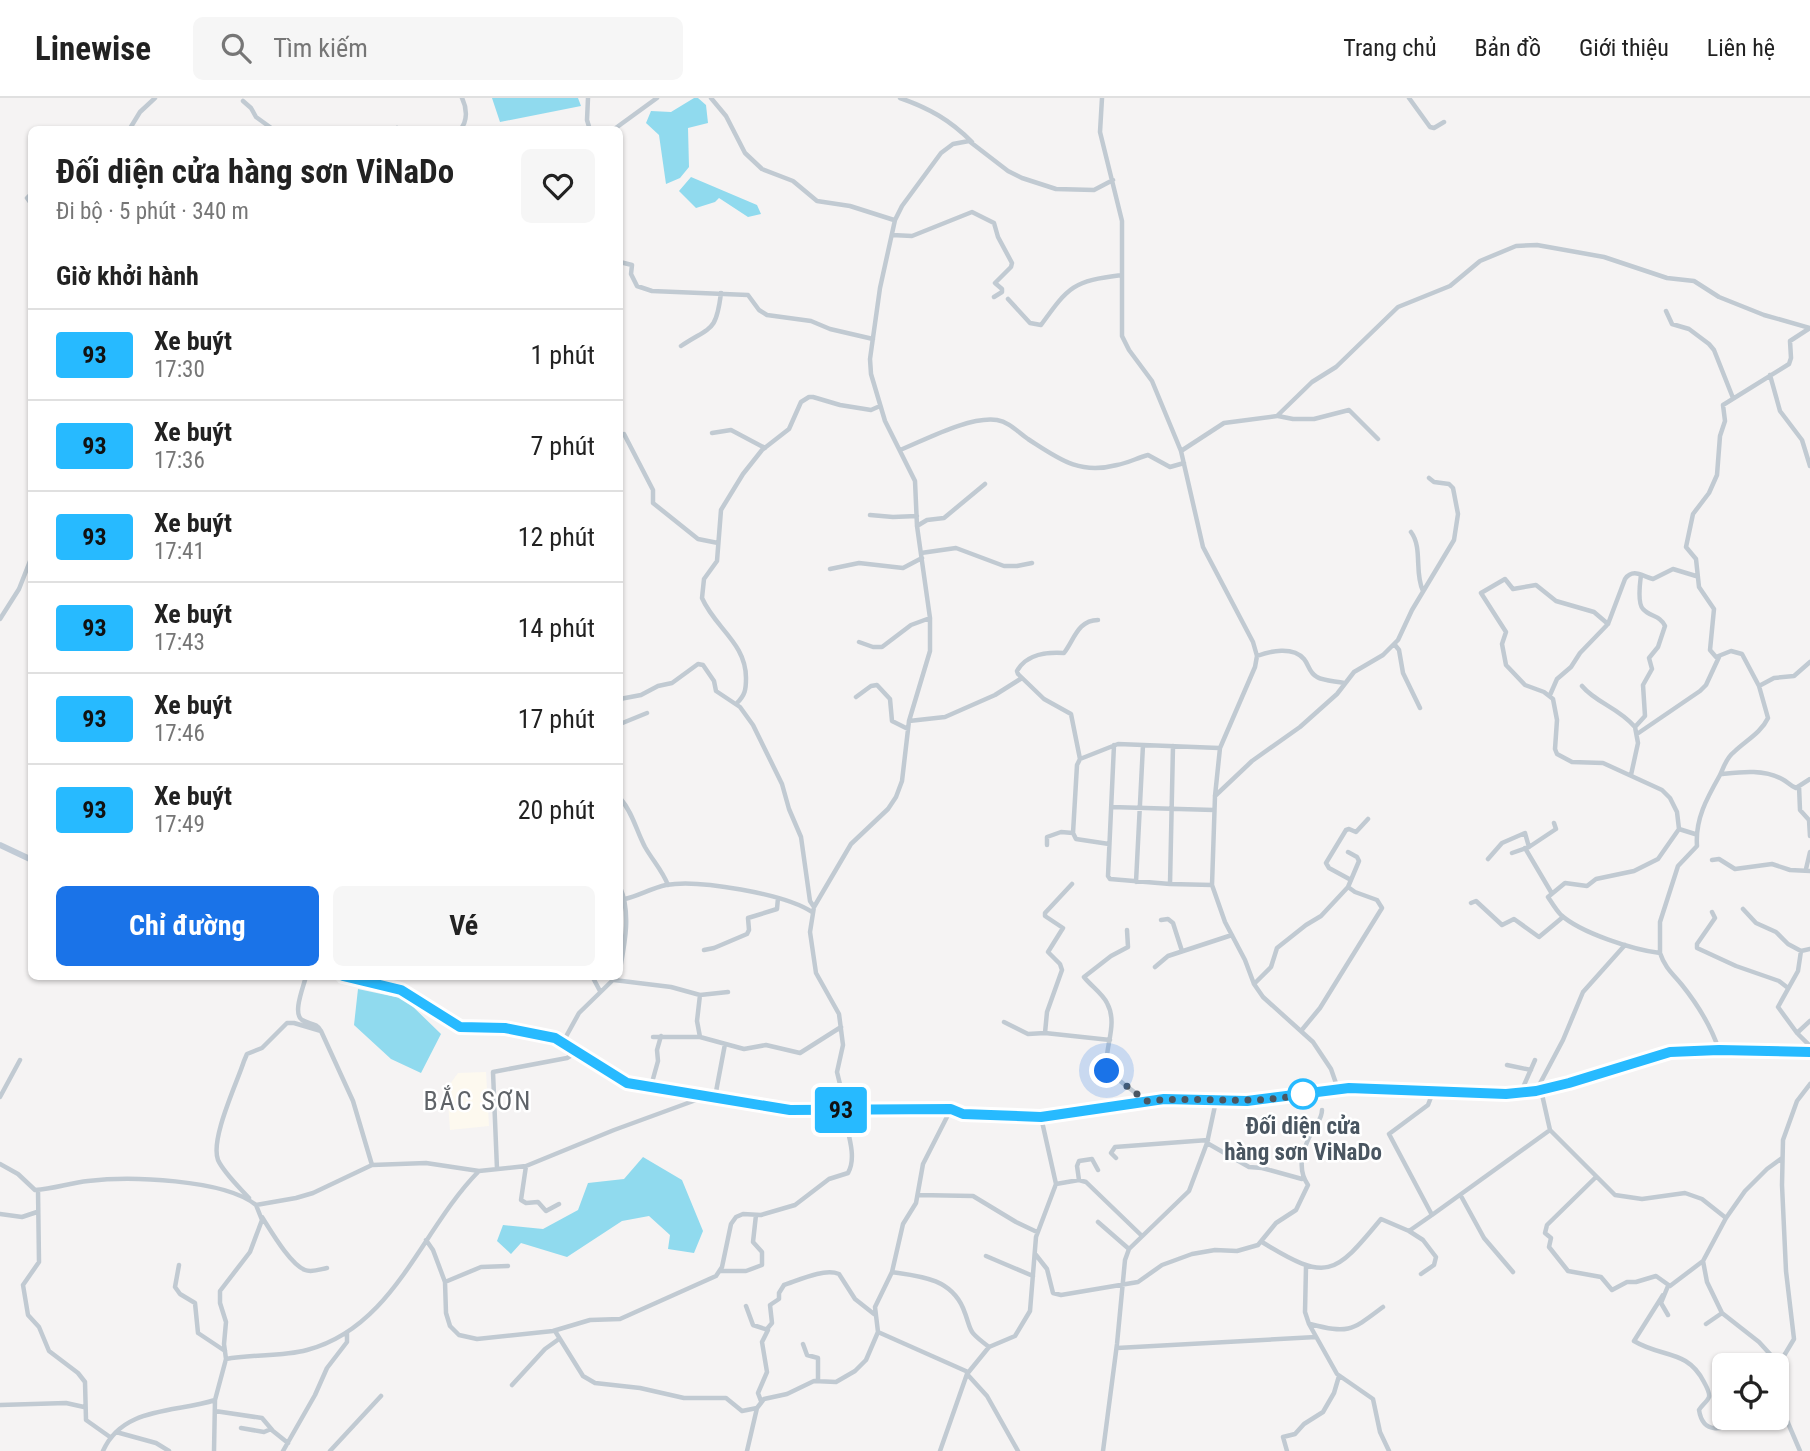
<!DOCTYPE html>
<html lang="vi">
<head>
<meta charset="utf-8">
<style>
  :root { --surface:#fff; --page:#f6f6f6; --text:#222; --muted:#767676; --line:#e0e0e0; --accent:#1a73e8 }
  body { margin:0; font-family:"Roboto Condensed",sans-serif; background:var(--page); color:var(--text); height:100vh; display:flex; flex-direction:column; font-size:26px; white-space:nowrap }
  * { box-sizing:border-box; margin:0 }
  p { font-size:23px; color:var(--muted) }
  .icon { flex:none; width:38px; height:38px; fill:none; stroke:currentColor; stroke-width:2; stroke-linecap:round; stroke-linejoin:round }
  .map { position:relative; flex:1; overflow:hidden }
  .details { position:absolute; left:28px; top:28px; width:595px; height:854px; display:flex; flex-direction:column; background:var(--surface); border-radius:10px; box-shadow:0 2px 5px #0004 }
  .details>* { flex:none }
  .badge { padding:0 14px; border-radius:5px; font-size:24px; line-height:46px }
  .tools { position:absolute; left:1712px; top:1255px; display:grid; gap:14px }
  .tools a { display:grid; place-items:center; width:77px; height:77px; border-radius:10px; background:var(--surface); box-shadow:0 2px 5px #0004; font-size:35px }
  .you { position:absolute; width:35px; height:35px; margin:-18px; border:5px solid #fff; border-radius:50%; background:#1a73e8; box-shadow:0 0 0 10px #1a73e833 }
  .map>.badge { position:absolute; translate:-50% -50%; box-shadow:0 0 0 4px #fff }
  h2 { padding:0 28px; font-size:26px; line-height:63px }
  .round { display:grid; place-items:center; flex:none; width:74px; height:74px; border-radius:10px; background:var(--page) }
  .summary { display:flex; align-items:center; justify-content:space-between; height:119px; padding:0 28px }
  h1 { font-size:33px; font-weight:700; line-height:52px }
  .button { display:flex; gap:14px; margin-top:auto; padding:14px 28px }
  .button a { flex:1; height:80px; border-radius:10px; background:var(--accent); color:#fff; font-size:28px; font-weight:700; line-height:80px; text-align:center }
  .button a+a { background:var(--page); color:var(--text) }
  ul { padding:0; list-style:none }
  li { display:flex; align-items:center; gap:21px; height:91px; padding:0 28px; border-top:2px solid var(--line) }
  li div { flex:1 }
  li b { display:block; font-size:26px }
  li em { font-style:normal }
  li .badge { min-width:77px; font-weight:700; text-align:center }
  header { display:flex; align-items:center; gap:42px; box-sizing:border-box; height:98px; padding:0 35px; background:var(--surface); border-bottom:2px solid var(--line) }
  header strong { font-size:33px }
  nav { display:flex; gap:38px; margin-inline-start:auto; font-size:24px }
  .search { width:490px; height:63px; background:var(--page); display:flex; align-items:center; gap:18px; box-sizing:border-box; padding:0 24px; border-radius:10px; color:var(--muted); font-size:26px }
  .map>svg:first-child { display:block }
</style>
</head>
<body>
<header>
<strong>Linewise</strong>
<div class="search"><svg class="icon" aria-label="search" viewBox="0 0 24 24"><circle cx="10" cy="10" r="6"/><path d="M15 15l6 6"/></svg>Tìm kiếm</div>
<nav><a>Trang chủ</a><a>Bản đồ</a><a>Giới thiệu</a><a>Liên hệ</a></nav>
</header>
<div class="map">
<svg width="1810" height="1353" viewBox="0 0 1810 1353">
  <rect width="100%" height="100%" fill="#f5f3f3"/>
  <path fill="#fdf9ef" d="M486,974l3,54 -39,4 -3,-42 11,-15z"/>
  <path fill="#90daee" d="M492,0h86l3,8 -81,16z
    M694,0h4l8,7 2,18 -20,5 1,39 -9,11 -14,6 -7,-49 -13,-12 5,-12 20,1z
    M691,79l66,28 4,9 -13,3 -29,-19 -4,4 -19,6 -17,-17z
    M358,891l47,10 36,35 -20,39 -30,-14 -37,-34z
    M643,1059l39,23 21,51 -9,22 -26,-4 2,-14 -21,-19 -27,5 -55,36 -46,-14 -10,11 -14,-13 6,-16 40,4 35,-19 10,-27 36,-4z"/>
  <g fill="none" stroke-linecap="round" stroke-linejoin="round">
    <path stroke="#c1cad2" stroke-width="4.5" d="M588,0l-1,22 3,10
      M711,0l15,18 19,37 17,16 31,12 24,20 33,5 44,14
      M900,0c29,10 50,22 72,44
      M1102,0l-2,34 22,89v115l7,14 23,31 29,70 22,96 50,95 4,14 -2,11 -35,81 -5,48 -3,89 13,37 20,38 9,24 9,13 50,45 18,27 7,20
      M1409,0l21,29 4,1 10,-6
      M243,3l8,7 5,9 18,13
      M397,30l2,2
      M129,32l11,-18 15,-14
      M460,32c8,-9 7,-22 2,-32
      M613,32l44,-32
      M32,95l-5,5 5,7
      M892,137l20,1 60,-24 22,11 4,14 14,26 -1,4 -16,16 7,6v3l-8,5
      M620,164l12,3 -1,9 6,12 15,5 96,4 11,15 8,5 44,6 19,8 43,10
      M1008,201l22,24 11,2c28,-39 32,-44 81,-50
      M1666,213l6,13 17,5 20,15 5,6 19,48
      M681,248c30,-20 35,-13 40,-53
      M1770,277l10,36 22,29 8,26
      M1278,318l15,3h21l35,-9 29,29
      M712,335l19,-3 34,18
      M624,336l29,56v13l45,36 20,4
      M900,352c25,-10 69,-34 97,-30 12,2 21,12 31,19 31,20 51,36 89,26 11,-2 20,-7 31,-10l22,12 14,-4
      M1181,353l43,-28 53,-7 35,-34 24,-15 62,-60 52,-21 30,-25 36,-15 21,-1 67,12 63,21 27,3 25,16 45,18 46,13
      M870,417l23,2 24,-1
      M917,428l10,-6 17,-2 41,-34
      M1411,434c12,16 3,41 12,59
      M921,455l35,-5 48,18h13l15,-3
      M830,471l29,-6 44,5 19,-10
      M0,521l19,-30 13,-33
      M1608,526l-14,-12 -38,-11 -20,-16 -23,4 -8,-10 -24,14 25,39 -4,12 4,21 19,20 19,7 9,7 4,21 -2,29 2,5 15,8 31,1 59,27 8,8 7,14 2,17 -21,30 -24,12 -38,8 -9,7 -22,-3 -17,14c4,6 8,13 13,18 20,18 73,35 99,38 5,15 13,21 22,32 16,20 29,41 37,65
      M859,544l14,5h9l29,-22 19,-7
      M1395,547l4,5 4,23 17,35
      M1257,558c13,-5 36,-10 47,3 5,6 5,14 13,18 7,4 18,4 27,6
      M1582,588c14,17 36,21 53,41
      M1759,588l15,-8 20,-2 16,-14
      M1550,597l7,-16 14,-12 9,-14 28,-29 17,-45c8,-11 17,-3 28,0l20,-10 23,7
      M856,599l15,-11 6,-1 13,14 2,22 16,8
      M620,601l21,-4 17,-9 14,-3 26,-19 5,1 11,16 2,10 24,16 13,18 29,59 7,25 12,28 9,64 4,6
      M737,605c8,-8 9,-13 9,-25 0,-35 -31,-50 -44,-80l2,-19 13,-18 4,-51 22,-36 19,-24 27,-21 12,-27 8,-5h4l27,8 31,5 9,-4
      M909,623l36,-4 50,-22 27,-17
      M620,626l27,-11
      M1637,636l63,-43 6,-6 13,-28
      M1114,647l-6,131 2,3 60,5 42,1
      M1080,661l38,-15 101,4
      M1721,676c20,-2 42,-5 61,5 6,3 8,7 14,9l14,-9
      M1631,677l7,-32 -3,-16 10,-11 -2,-31 9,-16 -3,-11 9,-11 7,-21c-5,-11 -15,-9 -22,-17 -6,-6 -3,-26 -2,-34
      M1799,688l1,24 9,10 1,16
      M1215,698l37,-35 48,-34 37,-33 17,-22 29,-17 15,-15 14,-30 42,-70 4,-26 -5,-26 -4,-4 -15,-2 -5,-4
      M620,700c13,15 16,32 25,49 8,14 17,23 23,38
      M1111,709l103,3
      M1679,731l16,5
      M1073,735l4,-68 3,-6 -9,-45 -27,-15 -26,-25 -1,-3c10,-18 31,-19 47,-18 10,-13 14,-33 34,-33
      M1047,747v-8l14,-5 12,1 3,6 33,5
      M1525,750l26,44
      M1512,755l17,-6 27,-18 -2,-6
      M1488,761l14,-16 23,-10 4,14
      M1712,762l7,-1 16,10 37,-5 18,6 20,1
      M1806,771l4,-17
      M1351,782l-22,-12 -3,-5 20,-33 3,-1 7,3 12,-13
      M1136,784l7,-137
      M1170,786l3,-138
      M620,789c11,26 5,55 0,82
      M625,801c13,-3 27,-11 41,-14 32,-6 119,9 146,27
      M1471,805l5,-2 26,24 12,-6 25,18 24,-20
      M1743,811l13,14 20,9 12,12 13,7
      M1712,814l3,6 -18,26v4l39,18 43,15 9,7
      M1161,822l7,-1 5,4 9,28
      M1127,832l1,17 -17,9 -27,21c7,9 18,16 23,26 12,22 -4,46 0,68l39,30
      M1810,851l-9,2 -3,20 -20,36 19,26 13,13
      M704,852l10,-2 33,-14 2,-4 -1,-12 29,-9 1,-11
      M1660,855v-31l18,-56 19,-20c-2,-27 10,-48 23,-71 4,-8 6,-17 14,-23 11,-11 27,-19 34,-34l-9,-32 -17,-32 -11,-3 -15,6 -6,-7 4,-41 -15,-22 -3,-28 -10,-12 7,-33 16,-21 8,-18 3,-39 5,-15 -2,-16 66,-41 2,-6 -1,-17 20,-13
      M1155,869l13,-11 64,-21
      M306,878c-2,10 -14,37 -4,44 8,5 14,2 19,11l32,70 19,64
      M592,878l8,15
      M614,882l57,7 29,8 28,-3
      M1254,886l17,-17 6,-19 29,-23 15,-9 27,-29 11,-26 -2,-4 -9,-5
      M1004,924l24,12 17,-1 65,7
      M1301,933l19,-23 62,-100 -5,-8 -22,-8 -7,-5
      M1045,935l2,-21 15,-42 -2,-6 -12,-12 15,-24 -18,-12v-3l27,-29
      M1797,935l13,-12
      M653,939h47l44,12 22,-4 34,8 41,-26
      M700,939l-3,-16 3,-26
      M563,944l16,-29 38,-37
      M1507,967l24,5
      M651,988l7,-25 -1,-11 4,-14
      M1541,992l9,40
      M1536,993l27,-51 20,-48 42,-47
      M1521,994l14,-32
      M0,999l20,-37
      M715,999l10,-53
      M846,1011l-9,-37 6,-27 -4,-31 -23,-41 -6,-41 4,-25 37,-63 37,-35 8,-12 6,-16 7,-60 21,-70v-33l-13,-92 -2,-45 -30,-60 -14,-47 -1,-15 10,-71 15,-68 7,-14 39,-53 12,-9 16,-3 39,30 14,7 34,11 38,1 19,-10
      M1207,1045l42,24 13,1 40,11
      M1116,1060l-5,-5 4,-6 93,-7
      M0,1066l18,10 17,16c18,-1 35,-7 53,-9 41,-5 136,-2 168,24l40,-7 17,-5 59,-28 54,-2 53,8 47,-5 88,-36 93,-34
      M526,1068l-5,34 5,3 12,-1 8,9 13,-7
      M497,1071l-4,-97 74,-14 10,-6
      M1596,1079l-49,48 -2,8 6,5 -2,9 19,24 33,6 11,13 15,-8h9l20,-6 14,10 33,-25
      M1079,1082l-2,-14 2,-5 13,-2 6,11
      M1056,1086l23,-4 7,2 56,54
      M38,1092l1,72 -16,23 5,30 11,12 10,24 29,22 7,9 1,38 24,17
      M918,1097l55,1 43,26 21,10
      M1461,1098l23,42 29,34
      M249,1100c-10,-11 -25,-25 -31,-38 -8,-21 19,-77 26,-99l3,-7 15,-6 25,-25h7l27,8
      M0,1116l22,3 15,-5
      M1432,1117l118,-85 65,65 27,4 43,-6 17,6 24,19
      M262,1119c9,14 28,47 43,53 7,3 16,-1 22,-2
      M1098,1124l31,27
      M426,1142l7,10 12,32 1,31 4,13 9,9 18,4 76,-8 37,-11 30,-1 96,-43 6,-9 9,-43 5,-7 7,-3 18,1 34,-10 34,-26 19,-6c10,-17 -2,-44 -5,-63
      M1262,1144c65,40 72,34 119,-23l28,12
      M1036,1157l11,14 6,24 8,2 77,-13 24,-17 30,-11 23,-4 22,1 21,-6 18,-22 20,-13 12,-25c-12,-17 -5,-37 5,-55 4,-8 9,-11 9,-20
      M986,1158l47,20
      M179,1167l-4,22 5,7 15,9 3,30 27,18
      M1306,1169l-1,45 4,12 28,50 36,25 7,33 9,19
      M720,1173h26l16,-6v-13l-9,-10 3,-27
      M892,1174c27,4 58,6 71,36 10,24 2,21 26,39
      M1421,1176l13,-9 2,-8 -13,-17 -14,-9 23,-16 -43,-81 39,-29 5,-13
      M445,1184l36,-15 27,-1
      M1663,1197l-29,46c28,17 53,8 70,41 2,4 6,10 5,15 -2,5 -8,9 -10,13 4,25 25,21 40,8
      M746,1208l7,19 15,5 -6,12 5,30 -9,21 3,8
      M1668,1217l-7,-12 7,-17
      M1310,1226c39,10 41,7 73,-17
      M1706,1226l16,-11
      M767,1231l5,-6 -2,-18 9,-6v-6l5,-8c15,-5 40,-17 55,-11l16,25 19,15
      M555,1233l28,45 12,7 45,5 44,10h42l16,13 15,-3
      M878,1234l90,40
      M803,1246l4,11 11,3v23
      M1117,1250l199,-11
      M226,1261l-2,-15 2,-22 -6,-19v-12l30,-39 12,-32 -6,-15
      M1779,1266l-20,-22 -37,-29 -15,-31 -4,-21 23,-43 19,-27 22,-22 15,-11
      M967,1276l20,22 31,55
      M1776,1278l3,-12 15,-25 -8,-68 -4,-86 1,-45 14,-39 13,-17
      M512,1287l33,-36 14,-10
      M1776,1297l24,56
      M0,1307l66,-2 18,4
      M215,1313l47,7 11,13 15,12
      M241,1330l23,4 7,-3
      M116,1334l40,11 13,8
      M103,1353c20,-45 73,-38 112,-51
      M214,1353l1,-51 11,-41c26,-5 55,-2 81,-9 87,-23 114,-120 171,-178
      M283,1353l32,-56 12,-27 20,-26v-10
      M330,1353l51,-55
      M747,1353l10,-43 7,-9 23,-5 27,-13 22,1 19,-11 11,-11 12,-28 -3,-25 17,-35 11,-48 13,-21 7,-39 28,-55
      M940,1353l27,-77 22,-27 26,-11 15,-25 6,-74 20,-53 -15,-67
      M1103,1353l14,-107 8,-84 4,-11 60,-58 18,-48 9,-42
      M1287,1353l-4,-14 12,-3 9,-10 19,-12 11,-19 5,-17"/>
    <path stroke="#c1cbd6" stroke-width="6" d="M0,747l32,15
      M343,878l59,15 58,36 45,1 28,4 22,6 72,45 163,27 161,-1 12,5 78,3 123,-18 83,2 102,-13 143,7 49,-5 135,-38 43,-2 91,2"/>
  </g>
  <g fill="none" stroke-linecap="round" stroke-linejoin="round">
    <g stroke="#fff" stroke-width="16">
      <path id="line" d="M343,878l58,14 59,37 45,1 50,10 72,45 163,27 161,-1 12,5 78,3 123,-18 83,2 102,-13 157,6 30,-3 33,-8 101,-31 49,-2 91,2"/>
    </g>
    <use href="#line" stroke="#27baff" stroke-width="10"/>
    <path stroke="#4a5661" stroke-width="7" stroke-dasharray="0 12.6" d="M1107,973l39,30c53,-5 104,5 157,-7"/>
  </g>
  <circle fill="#fff" stroke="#27baff" stroke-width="3.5" cx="1303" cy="996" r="14"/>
  <g text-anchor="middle" stroke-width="5" stroke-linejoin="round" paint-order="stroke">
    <g font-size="23" font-weight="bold" fill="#4a5661" stroke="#fff">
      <text x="1303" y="1036">Đối diện cửa<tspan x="1303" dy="26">hàng sơn ViNaDo</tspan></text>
    </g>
    <g font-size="26" letter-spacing="2" fill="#5f6368" stroke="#fff">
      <text x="478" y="1012">BẮC SƠN</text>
    </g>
  </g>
</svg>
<div class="tools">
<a><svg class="icon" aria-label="locate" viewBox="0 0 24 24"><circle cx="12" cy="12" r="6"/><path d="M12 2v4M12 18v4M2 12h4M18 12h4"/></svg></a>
</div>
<div class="you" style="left:1107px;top:973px"></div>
<b class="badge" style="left:841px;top:1012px;background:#27baff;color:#111">93</b>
<section class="details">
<div class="summary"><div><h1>Đối diện cửa hàng sơn ViNaDo</h1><p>Đi bộ · 5 phút · 340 m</p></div><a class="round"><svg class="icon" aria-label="heart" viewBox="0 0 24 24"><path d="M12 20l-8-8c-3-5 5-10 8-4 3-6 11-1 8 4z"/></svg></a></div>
<h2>Giờ khởi hành</h2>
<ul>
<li><span class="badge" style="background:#27baff;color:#111">93</span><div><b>Xe buýt</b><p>17:30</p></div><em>1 phút</em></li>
<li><span class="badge" style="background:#27baff;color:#111">93</span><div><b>Xe buýt</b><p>17:36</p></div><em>7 phút</em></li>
<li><span class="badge" style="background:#27baff;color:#111">93</span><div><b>Xe buýt</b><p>17:41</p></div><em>12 phút</em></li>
<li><span class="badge" style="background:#27baff;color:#111">93</span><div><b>Xe buýt</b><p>17:43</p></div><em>14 phút</em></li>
<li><span class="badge" style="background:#27baff;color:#111">93</span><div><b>Xe buýt</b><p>17:46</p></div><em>17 phút</em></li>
<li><span class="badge" style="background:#27baff;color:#111">93</span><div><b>Xe buýt</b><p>17:49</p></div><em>20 phút</em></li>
</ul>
<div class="button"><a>Chỉ đường</a><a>Vé</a></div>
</section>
</div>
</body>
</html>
